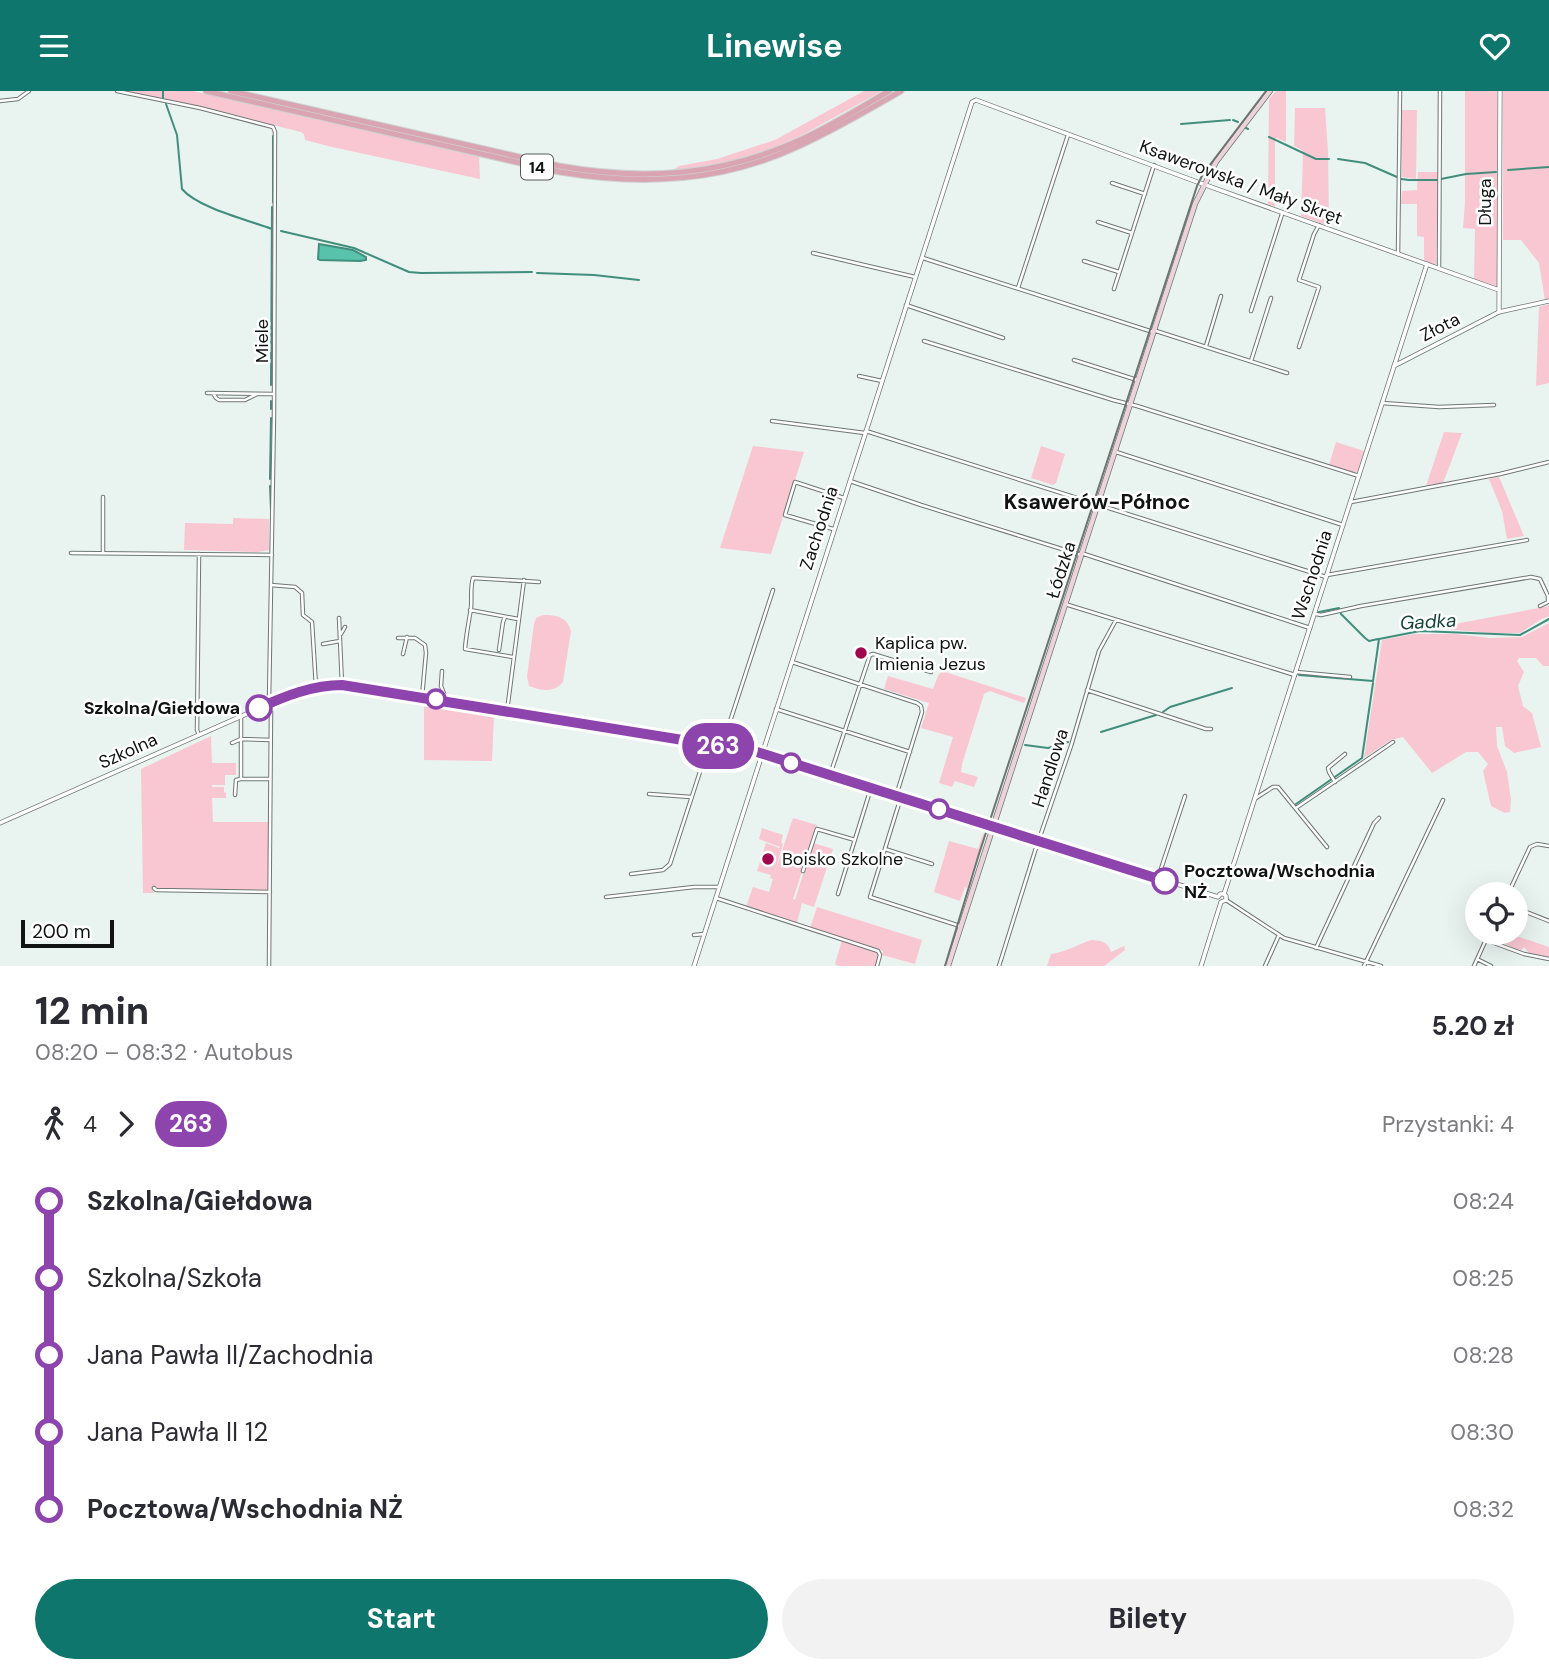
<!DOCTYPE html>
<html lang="pl">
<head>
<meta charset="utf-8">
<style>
  :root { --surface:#fff; --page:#f2f2f3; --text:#2b2b33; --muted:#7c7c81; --accent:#0f766e }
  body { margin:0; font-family:"DM Sans",sans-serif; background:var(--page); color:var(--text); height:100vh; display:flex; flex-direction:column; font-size:26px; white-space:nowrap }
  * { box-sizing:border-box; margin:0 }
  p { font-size:23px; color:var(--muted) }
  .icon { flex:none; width:38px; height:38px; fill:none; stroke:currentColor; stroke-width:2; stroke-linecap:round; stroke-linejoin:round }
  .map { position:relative; height:875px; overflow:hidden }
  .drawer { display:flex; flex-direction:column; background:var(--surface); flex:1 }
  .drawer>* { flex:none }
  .badge { padding:0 14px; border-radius:23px; font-size:24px; line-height:46px }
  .fabs { position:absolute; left:1465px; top:791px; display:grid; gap:14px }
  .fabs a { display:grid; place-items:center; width:63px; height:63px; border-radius:50%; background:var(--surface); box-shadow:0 7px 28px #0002; font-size:35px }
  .scale { position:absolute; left:21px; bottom:18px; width:93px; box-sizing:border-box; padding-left:7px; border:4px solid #0f1312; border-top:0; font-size:19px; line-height:24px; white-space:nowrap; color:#0f1312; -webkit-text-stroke:5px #fff; paint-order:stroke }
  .map>.badge { position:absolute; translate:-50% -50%; box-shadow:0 0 0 4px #fff }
  .legs { display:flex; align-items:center; gap:10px; height:77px; padding:0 35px; font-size:23px }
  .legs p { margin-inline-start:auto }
  .head { display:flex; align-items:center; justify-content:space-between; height:119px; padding:0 35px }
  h1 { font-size:38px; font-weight:700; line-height:52px }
  .button { display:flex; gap:14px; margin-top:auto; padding:14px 35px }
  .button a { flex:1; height:80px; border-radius:42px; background:var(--accent); color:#fff; font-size:28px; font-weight:700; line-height:80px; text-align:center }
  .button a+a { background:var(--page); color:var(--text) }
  ul { padding:0 35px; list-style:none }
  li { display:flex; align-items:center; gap:24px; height:77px; font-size:26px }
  li i { display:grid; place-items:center; width:10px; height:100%; margin:0 9px; background:currentColor }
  li i::after { content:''; width:18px; height:18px; margin:-9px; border:5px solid; border-radius:50%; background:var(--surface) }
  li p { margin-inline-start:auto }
  li:first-child i { background:linear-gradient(#0000 50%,currentColor 0) }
  li:last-child i { background:linear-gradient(currentColor 50%,#0000 0) }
  header { display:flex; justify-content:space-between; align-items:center; height:91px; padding:0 35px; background:var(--accent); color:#fff; font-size:32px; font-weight:700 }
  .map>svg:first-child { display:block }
</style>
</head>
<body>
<header><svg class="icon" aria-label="menu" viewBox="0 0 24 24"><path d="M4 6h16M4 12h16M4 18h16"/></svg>Linewise<svg class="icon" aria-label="heart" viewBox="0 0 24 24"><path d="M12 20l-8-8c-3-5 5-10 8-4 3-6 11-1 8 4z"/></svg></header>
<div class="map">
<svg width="1549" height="875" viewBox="0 0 1549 875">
  <rect width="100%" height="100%" fill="#e9f3f0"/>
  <path fill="#f9c7d2" d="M127,0h66l286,65 1,23 -148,-32 -27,-7 -1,-6 -3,-2 -99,-25z
    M864,0h18l-78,43 -31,14 -45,14 -56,9 7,-5 38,-7 58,-19z
    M1276,0h10v51l-10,-4 -1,2v67l-7,-3 1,-105z
    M1465,0h32v196l-23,-8 1,-50 -12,-1 2,-26z
    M1503,0h46v208l-4,1 -6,-37 -18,-23h-18z
    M1295,17h30l3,43 1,75 -28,-10 2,-62 -1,-4 -8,-4z
    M1401,19h16l-1,69 -14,-2z
    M1418,81h20l-2,93 -12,-4v-24l-7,-1v-32h-16l1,-13 15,-1z
    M1549,213v79l-13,3 3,-79z
    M1444,341l18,1 -19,50 -17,3z
    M1336,351l28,9 -6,20 -5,2 -24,-8z
    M753,355l51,6 -33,102 -51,-6z
    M1041,355l24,8 -9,29 -3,2 -22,-7z
    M1499,386l25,59 -17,3 -5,-28 -13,-32z
    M233,427l36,1v31l-11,2 -74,-2 1,-27 48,1z
    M1549,515v10l-9,4 -20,13h-31l-55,-5z
    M543,524c14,0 24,2 28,16l-8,51c-9,11 -21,9 -34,4l-2,-9 7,-53 2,-6z
    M1549,532v43h-6l-7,-8h-17l-2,3 7,11 -6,14 5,20 9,7 9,34 -27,6 -9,-7 -3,-19h-6l1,19 10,26 4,28 -1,12 -5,1 -14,-7 -8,-35 5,-7 -10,-12h-12l-34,21 -29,-36 -12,3 -27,18 18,-118 32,-6h42l34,4 32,-1z
    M942,580l84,27 -2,5 -34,-12 -6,3 -22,70 -1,8 17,5 -4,10 -19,-6 -3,6 -13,-4 14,-46 -32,-9 8,-25 -45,-14 4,-13 45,13 5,-13z
    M424,611l70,12 -2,47 -68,-1z
    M211,645l1,27h24v12h-11v10h-13v2h12v5l2,1v5h-14l1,24h56v68l-115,-1 -1,4h-10l-2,-124z
    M793,727l24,7 -24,74 2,1 18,-57 20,6 -19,58 -12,-4 -5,20 -51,-16 7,-20 16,5 4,-13 -3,-1 1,-3 -14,-4 9,-28 13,5 1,-1 -21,-8 3,-11 21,7 -2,7 2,2 -9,31z
    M983,743h2l-18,54 -2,-1 -5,14 -26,-9 15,-51 29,8z
    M817,816l105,33 -7,24 -33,-9 1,-4 -73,-23z
    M1492,842h16l41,14v10l-20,-4 -5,-6 -4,4 -28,-13z
    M842,849l34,12 3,3 -3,11h-38l-3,-2z
    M1091,849c10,1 17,1 20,12l13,-6 1,4 -21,16h-57l4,-12c15,-2 26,-9 40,-14z"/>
  <path fill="#58c3aa" stroke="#428e7c" stroke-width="2" d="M319,153l34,6 13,7v3l-6,1 -40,-1 -2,-1z"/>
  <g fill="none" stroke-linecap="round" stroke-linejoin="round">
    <path stroke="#428e7c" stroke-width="2" d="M163,0v7
      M166,13l11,31 5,54c16,19 66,31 90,40
      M1233,29l5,2
      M1181,33l49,-4
      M1246,37l2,1
      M1269,46l47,22h13
      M1338,68l27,4 32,14
      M1508,79l41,-3
      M1401,88l8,1h29
      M1441,88l25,-5 30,-2
      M273,111v-66
      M281,140l73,17 55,24 12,1 111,-1
      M537,182l57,2 45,5
      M271,294l1,-178
      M271,318v-8
      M270,388l1,-61
      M270,395l1,24
      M1319,521l20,-4 2,6 24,24 4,3 9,-2
      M1299,584l74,6 6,-42 41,-8 100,4 29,-16
      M1163,621l7,-5 62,-19
      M1101,641l55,-17
      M1025,654l23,3 20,-6
      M1296,713l66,-46 11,-75"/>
    <g stroke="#6e7774" stroke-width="4.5">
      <path id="minor" d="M117,0l83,17 73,19 2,5 -1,282 -5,288 2,7 -2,257
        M0,10l18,-2 11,-8
        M1112,92l33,11
        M1098,131l34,11
        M813,162l102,24
        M1398,163l2,-163
        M923,167l230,74
        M1084,170l35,11
        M1439,177l1,-177
        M1018,197l50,-153
        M1114,198l40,-124
        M906,214l97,33
        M1251,220l31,-97
        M1153,239l134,43
        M924,250l189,59 24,6 222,70
        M1206,255l15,-50
        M1299,256l20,-60 -20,-7 15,-46 5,-9
        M1074,269l63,20
        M1251,270l20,-63
        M859,285l23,5
        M207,302l67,1
        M213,302l3,5 3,2h26l12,-6
        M1382,312l57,4 55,-2
        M772,330l93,12
        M866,340l460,146
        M1116,361l227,73
        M850,390l71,24 160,50
        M1351,411l149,-28 49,-12
        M833,438l-48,-14 10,-33 49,16
        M71,462l201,2
        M103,462v-56
        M1081,462l229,75
        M199,463l-2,176 2,5
        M1327,484l200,-35
        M271,494l24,2 7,6 1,22 9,7 4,65
        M1065,513l230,71
        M470,519l48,9
        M1316,523l5,1 40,-9 170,-29 9,2 8,17v6l-8,4
        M339,527l3,67
        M341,543l4,-7
        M398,547h17l10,7 1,8 -4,44
        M323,553l17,-3
        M499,559l4,-28 2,-5
        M403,563l4,-17
        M513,566l-48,-8c1,-14 4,-28 6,-41 1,-11 -1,-19 2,-30l66,4
        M792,571l125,41 4,3 1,6 -26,84
        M442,580l-1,15 6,15
        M1296,581l54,5
        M1087,599l119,39h5
        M776,618l134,43
        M507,620l17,-131
        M232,652l9,-4 30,1
        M722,655l51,-156
        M830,684l40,-120 3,-1 58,18
        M241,688h28
        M1335,691l-6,-10 -1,-4 17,-14
        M649,703l42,3
        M235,704l1,-15 5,-1v-62
        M901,706l-31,100 90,29
        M1256,707l17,-11h5l49,60
        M1296,717l97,-66
        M885,758l47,15
        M803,780l14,-42 38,11
        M631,783l32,-4 7,-6 39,-120
        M1158,787l27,-82
        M154,797l2,2 114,2
        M838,803l33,-106
        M1508,803l22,-47 7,-3 12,2
        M606,806l88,-10h25
        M716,807l162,53 2,4 -3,11
        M1226,809l58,38 97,28
        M1516,817l33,13
        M694,844l10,-1
        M1486,849l38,14 25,5
        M1316,857l58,-125 5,-5
        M1477,868l14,7
        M999,875l36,-115 36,-105 28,-95 17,-31
        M1265,875l14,-31
        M1364,875l79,-166
        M1474,875l15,-33"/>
    </g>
    <g stroke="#6e7774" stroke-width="5">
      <path id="tertiary" d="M1499,221l1,-221
        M1394,275l105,-54 50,-11
        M0,732l287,-127 37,-10 18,-1 415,67 461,145 2,-3h4l2,2v4l-5,2
        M1224,803l203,-630
        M694,875l278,-864 4,-2 224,83 299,107
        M1201,875l20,-64"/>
    </g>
    <g stroke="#6e7774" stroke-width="6">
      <path id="secondary" d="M948,875l247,-762 21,-42 54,-71"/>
    </g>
    <g stroke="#cfd0d0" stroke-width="7">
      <path id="primary" d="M206,0l354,81c84,14 163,10 241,-27 35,-16 67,-35 100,-54
        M231,0l328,75c85,15 162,10 241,-26 31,-14 60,-32 89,-49"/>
    </g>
    <use href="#minor" stroke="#fff" stroke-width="2.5"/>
    <use href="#tertiary" stroke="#fff" stroke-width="3.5"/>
    <use href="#secondary" stroke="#ecd2d9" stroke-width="4.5"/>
    <use href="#primary" stroke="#d9a5b3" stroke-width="5"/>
    <path stroke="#6d7472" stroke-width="2" d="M945,875l33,-109 219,-671 6,-12 63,-83"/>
  </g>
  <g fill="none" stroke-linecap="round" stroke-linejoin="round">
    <g stroke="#fff" stroke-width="16">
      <path id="line-1" d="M259,617c26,-12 54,-23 83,-23l415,67 408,129"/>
    </g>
    <use href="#line-1" stroke="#8e44ad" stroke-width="10"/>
  </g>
  <g fill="#9f064d" stroke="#fff" stroke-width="2.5">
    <circle cx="861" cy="562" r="7"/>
    <circle cx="768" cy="768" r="7"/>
  </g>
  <g fill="#fff" stroke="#8e44ad" stroke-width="3.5">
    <circle cx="436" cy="608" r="9"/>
    <circle cx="259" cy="617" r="12"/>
    <circle cx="791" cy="672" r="9"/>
    <circle cx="939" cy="718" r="9"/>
    <circle cx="1165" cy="790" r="12"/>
  </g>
  <g text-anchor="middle" stroke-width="5" stroke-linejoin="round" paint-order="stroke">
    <rect fill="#fff" stroke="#575a59" stroke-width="2" x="521" y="63.5" width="32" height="25" rx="5"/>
    <g font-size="16" font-weight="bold" fill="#0f1312">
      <text x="537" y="82">14</text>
    </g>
    <g font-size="18" fill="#0f1312" stroke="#fff">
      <text transform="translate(1241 91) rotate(20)" y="6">Ksawerowska / Mały Skręt</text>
      <text transform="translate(1485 111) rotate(-90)" y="6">Długa</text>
      <text transform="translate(1440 236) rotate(-27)" y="6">Złota</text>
      <text transform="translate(262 250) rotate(-90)" y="6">Miele</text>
      <text transform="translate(819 437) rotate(-72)" y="6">Zachodnia</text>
      <text transform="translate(1061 479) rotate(-72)" y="6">Łódzka</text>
      <text transform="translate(1312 484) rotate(-72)" y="6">Wschodnia</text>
      <text transform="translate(128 660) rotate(-24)" y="6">Szkolna</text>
      <text transform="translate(1050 677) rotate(-72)" y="6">Handlowa</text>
    </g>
    <g font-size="18" fill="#0f1312" stroke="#fff" text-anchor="start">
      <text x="875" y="558">Kaplica pw.<tspan x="875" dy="21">Imienia Jezus</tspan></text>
      <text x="782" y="774">Boisko Szkolne</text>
    </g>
    <g font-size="18" font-weight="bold" fill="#0f1312" stroke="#fff" text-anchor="end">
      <text x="240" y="623">Szkolna/Giełdowa</text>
      <text x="1184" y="786" text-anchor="start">Pocztowa/Wschodnia<tspan x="1184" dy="21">NŻ</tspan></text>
    </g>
    <g font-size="19" font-style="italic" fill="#144439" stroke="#fff">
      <text transform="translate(1428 530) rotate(-3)" y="7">Gadka</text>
    </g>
    <g font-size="21" font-weight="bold" fill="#0f1312" stroke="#fff">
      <text x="1097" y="418">Ksawerów-Północ</text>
    </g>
  </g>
</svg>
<div class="fabs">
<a><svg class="icon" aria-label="locate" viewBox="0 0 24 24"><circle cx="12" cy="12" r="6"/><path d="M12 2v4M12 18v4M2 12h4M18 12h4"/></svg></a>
</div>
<div class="scale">200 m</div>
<b class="badge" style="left:718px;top:655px;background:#8e44ad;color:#fff">263</b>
</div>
<section class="drawer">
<div class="head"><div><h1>12 min</h1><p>08:20 – 08:32 · Autobus</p></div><b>5.20 zł</b></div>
<div class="legs"><svg class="icon" aria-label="walk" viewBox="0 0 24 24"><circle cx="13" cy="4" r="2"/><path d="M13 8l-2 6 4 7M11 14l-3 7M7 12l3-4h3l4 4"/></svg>4<svg class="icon" aria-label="forward" viewBox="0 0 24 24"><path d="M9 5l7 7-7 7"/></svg><b class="badge" style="background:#8e44ad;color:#fff">263</b><p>Przystanki: 4</p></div>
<ul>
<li><i style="color:#8e44ad"></i><b>Szkolna/Giełdowa</b><p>08:24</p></li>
<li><i style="color:#8e44ad"></i><span>Szkolna/Szkoła</span><p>08:25</p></li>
<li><i style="color:#8e44ad"></i><span>Jana Pawła II/Zachodnia</span><p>08:28</p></li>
<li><i style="color:#8e44ad"></i><span>Jana Pawła II 12</span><p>08:30</p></li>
<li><i style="color:#8e44ad"></i><b>Pocztowa/Wschodnia NŻ</b><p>08:32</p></li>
</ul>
<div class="button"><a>Start</a><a>Bilety</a></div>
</section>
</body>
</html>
